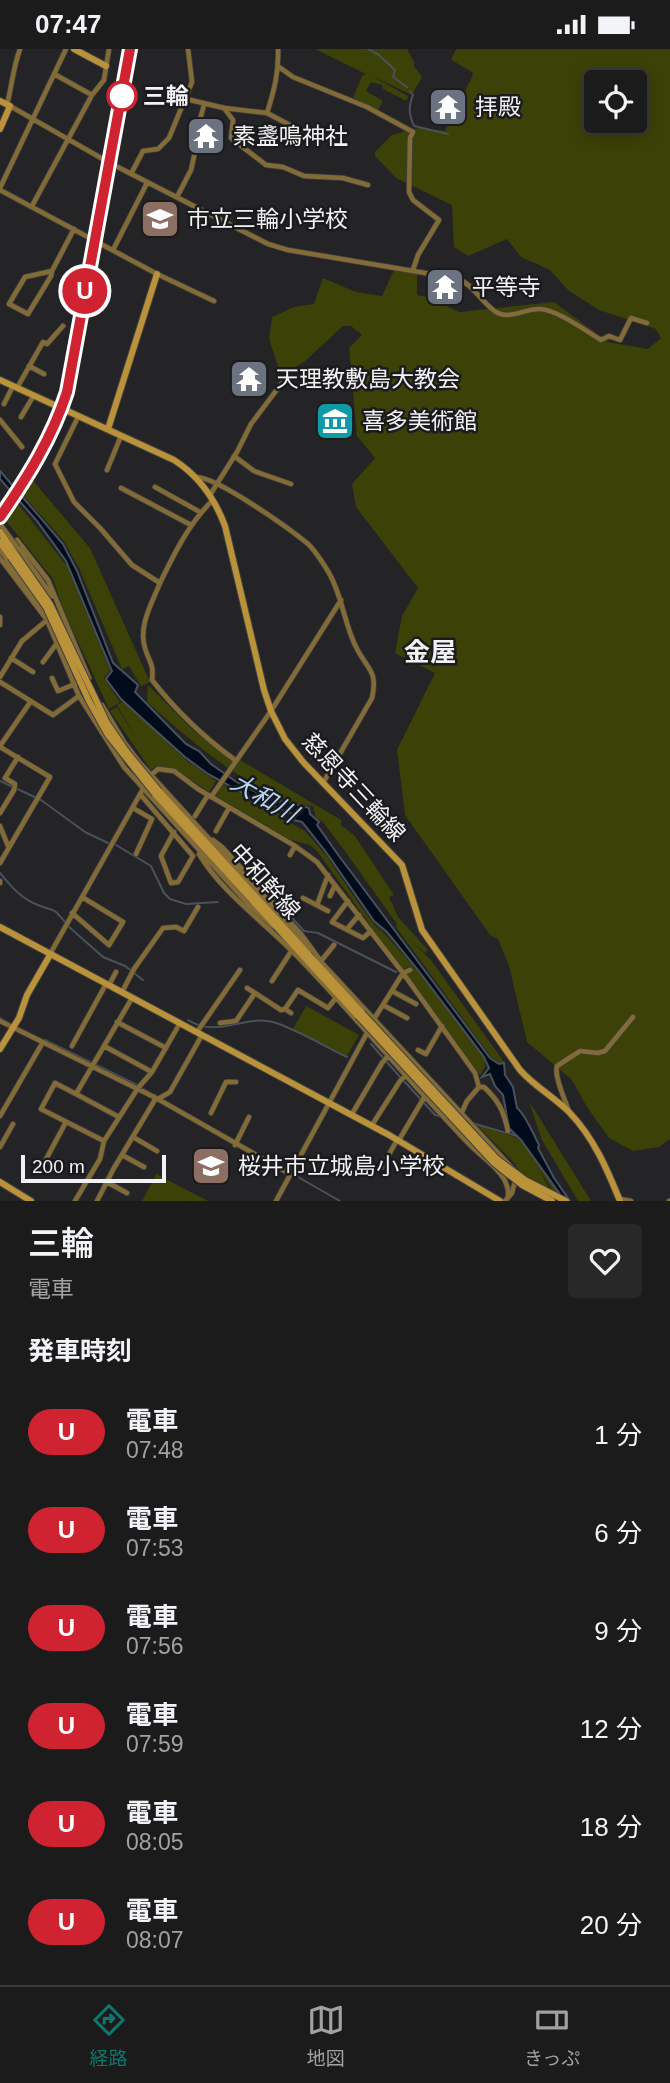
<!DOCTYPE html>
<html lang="ja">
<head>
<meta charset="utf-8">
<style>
  :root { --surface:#1b1b1c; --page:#282829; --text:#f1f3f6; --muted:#a0a1a3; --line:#39393b; --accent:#0f766e }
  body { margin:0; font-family:Helvetica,"Noto Sans JP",sans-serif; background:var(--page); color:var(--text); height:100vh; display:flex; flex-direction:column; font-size:26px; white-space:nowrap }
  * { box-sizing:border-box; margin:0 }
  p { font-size:23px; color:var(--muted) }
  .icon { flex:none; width:38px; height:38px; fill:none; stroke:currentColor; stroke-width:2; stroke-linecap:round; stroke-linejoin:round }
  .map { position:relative; height:1152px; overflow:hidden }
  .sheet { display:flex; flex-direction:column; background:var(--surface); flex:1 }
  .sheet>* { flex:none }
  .badge { padding:0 14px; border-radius:23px; font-size:24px; line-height:46px }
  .fabs { position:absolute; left:584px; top:21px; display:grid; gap:14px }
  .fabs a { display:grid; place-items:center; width:63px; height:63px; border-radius:7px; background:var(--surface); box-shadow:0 4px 18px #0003,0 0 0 2px var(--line); font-size:35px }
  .scale { position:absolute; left:21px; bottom:18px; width:145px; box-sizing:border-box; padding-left:7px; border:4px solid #f2f1f3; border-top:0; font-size:19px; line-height:24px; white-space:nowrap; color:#f2f1f3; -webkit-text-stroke:5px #1b1b1d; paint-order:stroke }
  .map>.badge { position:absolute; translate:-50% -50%; box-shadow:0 0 0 4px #fff }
  h2 { padding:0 28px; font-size:26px; line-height:63px }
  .round { display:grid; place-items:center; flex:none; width:74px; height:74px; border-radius:7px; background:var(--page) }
  .head { display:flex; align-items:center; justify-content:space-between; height:119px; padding:0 28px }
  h1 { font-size:33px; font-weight:600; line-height:52px }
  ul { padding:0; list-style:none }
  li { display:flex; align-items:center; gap:21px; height:98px; padding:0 28px }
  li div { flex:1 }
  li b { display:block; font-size:26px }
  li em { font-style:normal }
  li .badge { min-width:77px; font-weight:700; text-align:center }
  .status { display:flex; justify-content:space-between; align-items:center; height:49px; padding:0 35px; background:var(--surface); direction:ltr }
  .status svg { height:19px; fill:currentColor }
  .tab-bar { display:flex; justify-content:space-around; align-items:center; height:98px; border-top:2px solid var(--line); background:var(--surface); font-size:19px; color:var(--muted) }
  .tab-bar a { display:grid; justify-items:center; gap:4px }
  .tab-bar .active { color:var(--accent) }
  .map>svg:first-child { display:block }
</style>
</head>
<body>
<div class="status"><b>07:47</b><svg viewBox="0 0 49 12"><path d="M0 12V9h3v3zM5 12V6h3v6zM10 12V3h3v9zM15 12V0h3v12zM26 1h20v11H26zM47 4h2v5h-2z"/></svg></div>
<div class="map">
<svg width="670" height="1152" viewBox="0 0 670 1152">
  <rect width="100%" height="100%" fill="#242426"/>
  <path fill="#3b4107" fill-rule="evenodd" d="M315,0h92l7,13v4l8,11 -9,16 -3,1 -38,-18 36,20 -1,4h-3l-21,-11 -1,-4 -11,-3 -5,9 17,10 -5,9 -25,-12 9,-22 4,-2z
    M456,0h214v1090l-11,8 -26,4 -24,-13 -22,-31 -15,-27 -45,-38 -18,-76 -11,-27 -8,-4 -85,-120 -8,-65 38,-77 -40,-20 7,-37 16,-28 -62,-81 -4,-23 23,-26 -18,-22 -8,-88 13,-13 -11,-9h-8l-39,36 -23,13 -12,-36 3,-22 22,-10 20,-3 9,-26 33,14 26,4 12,-26 23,4v21l10,2 32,15 95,-10 54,40 40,7 13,-11 -5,-9 -57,-19 -31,-20 -18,-20 -29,-13 -14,-18 -39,17 -14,-9 -2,-42 -56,-27 -21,-22v-4l17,-17 26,-7 27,3 28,-56 -1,-3 -21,-12zM597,33h38v39h-38z
    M30,428l60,71 60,134 -9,4 -12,-20 -7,3 -44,-103 -15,-26 -43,-48z
    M15,451l52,66 43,104 -6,8 16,24 -11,7 -46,-100 -10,-30 -50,-62z
    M148,636l45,45 44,33 3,-3 101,60v5l14,11 39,59 -5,2 9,20 30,33 -3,3 -20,-18 26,25 73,102 -4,1 -9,-6 -95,-130 1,-3 -53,-74 -21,-28 -7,-4 -3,-12c-50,-1 -130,-72 -166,-104z
    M124,652l62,59 30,21 -7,11 -35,-24 -17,-2 -6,4 -41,-59 7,-4 21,34 -21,-36z
    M222,735l59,30 2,5 22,12 21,24 33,49 22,29 -5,-9 45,51 63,83 1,8 -4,9 -3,-2 -1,5 -73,-106 6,-1 -2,-4 -6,3 -85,-119 -7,-6 -19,-5 -75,-44z
    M306,957l53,29 -12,21 -54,-27z
    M529,1052l62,100h-13l-37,-63z
    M476,1075l41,14 5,4 42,59h-5l-20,-32 11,21 -31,-18 -4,-8z
    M156,1125l52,27h-66z"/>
  <path fill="#000c1c" stroke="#49515c" stroke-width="2" d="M0,422l63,73 14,27 36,92 25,22 -3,7 51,52 13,7 12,13 24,17 40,21 10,-1 24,7 1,6 9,8 -2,3 22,31 151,202 9,6 5,-1 1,12 8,12 4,21c8,6 17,27 22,37l-1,3 16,30 16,23h-5l-44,-61 -12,-12 -6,-33 -8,-9 -5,-12 -8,3 7,-9 -5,-11 -66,-87 -31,-38 -13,-11 -48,-69 -24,-30 -9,-2v-6l-45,-18 -40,-22 -23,-17 -40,-36 -24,-22 -15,-20 6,-8 -46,-110 -29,-40 -37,-42z"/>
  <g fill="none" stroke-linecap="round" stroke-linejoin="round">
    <path stroke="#49515c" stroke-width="2" d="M368,0l11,6 16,15 -2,7 14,10
      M410,42l3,4c-5,12 -4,20 1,31l34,8
      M0,732l41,19 44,32 23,11
      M116,796l35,21 13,27 6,6 16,5 32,-2
      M0,824c11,13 21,26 38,32 17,7 14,1 27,17
      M266,840l38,42 14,2 78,39
      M68,877l35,31 22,9 18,14
      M0,969l8,5
      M188,971c29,19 58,-6 85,2 21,6 53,25 74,35
      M45,991l92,45
      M371,995l29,33
      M404,1032l31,34 4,1
      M142,1039l10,6
      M472,1074l45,13
      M291,1124l49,28"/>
    <g stroke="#414143" stroke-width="6">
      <path id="street" d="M279,18l14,10 74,30 46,25 -3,6 -1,54 4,8 26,20 -21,35 -5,15
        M54,25l38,21
        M186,50l38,9 43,5 34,18
        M7,56c5,-20 6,-37 13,-56
        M10,57l98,56 160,82 20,6 167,28c18,5 26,24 41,34 13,8 29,-3 42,-3 17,-1 48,22 63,31l8,-4 11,4 11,-22 16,5
        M224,59l9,12 -2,18 35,27 17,2 21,9 39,2 25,7
        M267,64c7,-22 12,-41 11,-64
        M131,125l12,-23 15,-2 11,-11 23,-56 -4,-33
        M0,139l66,-139
        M0,141l157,84 57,27
        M177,148l14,-27 4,-18 -1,-11 10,-36
        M32,157l60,-111 12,-15 5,-31
        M113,201l34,-67
        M52,222l-27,6 -16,27 19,10 23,-38 1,-5 22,-42
        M29,317l15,8
        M17,339l26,-46 4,2 16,-18
        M4,355l9,-18
        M21,368l13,-22
        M78,368l-23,47 19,38 26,26 32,37 28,18c14,-29 29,-60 53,-83
        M0,371l22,27
        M234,407l20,15 37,13
        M107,421l14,-34
        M196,428c21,0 91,50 111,66 8,7 16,20 22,30 14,24 15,52 28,76 11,21 21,22 15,49l-49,85
        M155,438l45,25
        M121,439l70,37
        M210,446l27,-43 14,-28 37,-49
        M18,499l34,48
        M0,505l17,-14 31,40 41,98
        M0,509l47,62 32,76 45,71 124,137 25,22
        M160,534c-8,20 -22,43 -15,65 4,15 9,14 7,32 25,32 50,56 83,80
        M0,568v8
        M11,609l22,14
        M43,613l14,-19
        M0,628l22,-36 25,-21 -41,-62
        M52,629l6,13 17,-7
        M0,633l53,33 26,-19
        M102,656l22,37 16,21 154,169 15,20
        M0,697l31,-45
        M0,698l50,30 -50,86
        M151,726l7,-6 16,2 24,18 97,57 22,16 86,111 72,100 4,14 -12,14 -6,13
        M140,745l53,62 -15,26 -7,1 -10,-27 13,-24
        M211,748l60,-86 70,-111
        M133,759l19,11 -16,35
        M0,764l14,-23 1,-6 -10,-6 13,-21
        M195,767l13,-21
        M0,777l8,20
        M216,782l13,-23
        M213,791l9,7 79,87 22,30 190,205
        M199,805c22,37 61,65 92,96 62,63 118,132 180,196 13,13 39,29 37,49
        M290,806l5,-9
        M0,832v2
        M330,847l5,-11
        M303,849l25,13
        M348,852l-16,21 31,16 8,-7
        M317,856l11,-30
        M72,864l37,32 14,-23 -41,-25
        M347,880l12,-14
        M50,905l93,-165
        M321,912l13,-16
        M272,932l20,-31
        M109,936l7,-13
        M247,939l8,5
        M392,942l24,13
        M122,943l12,-23 29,-41 13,-1 8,4 14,-24
        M383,956l24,13
        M285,960l6,4
        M374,970l29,-46 7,-3
        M0,972l156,77 134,76
        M117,973l49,26
        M220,974l16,-2 19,-28 26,17 4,-1 13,-19 30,18 7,-9
        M197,983l43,-62
        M72,997l34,-62
        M104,997l48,26
        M418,1001l8,4 16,-28
        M479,1038h5c14,13 20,24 24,44
        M76,1045l43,23
        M158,1050l12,-7 32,-57
        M569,1063c-4,-13 -15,-35 -12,-46l23,-15 18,2 7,-2 28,-34
        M211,1064l15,-31h10
        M352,1065l30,-51 6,-7
        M0,1067l43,-74
        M372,1076l28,-44 6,-6
        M133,1088l24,14
        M399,1091l26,-44
        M104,1092l-63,-32 14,-26 21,11 56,-96
        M235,1096l14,-28
        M0,1098l13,-23
        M122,1106l22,12
        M44,1114l22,-41
        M382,1118l15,-27
        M107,1133l20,11
        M620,1150l11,2
        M75,1152l25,-42 4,-18 34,-53 14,-16 28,-49
        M97,1152l17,-33 42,-70
        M276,1152l91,-168
        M505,1152l7,-8 3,-12
        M669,1152h1"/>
    </g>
    <g stroke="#414143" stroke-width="8">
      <path id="secondary" d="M74,0l32,17
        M0,52l10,5 -10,23
        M0,331l174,80c25,16 41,39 51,66l39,164 7,21 14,28 19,24 98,102 20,65 98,140c14,16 34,27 49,42 25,26 38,57 51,89
        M108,380l49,-155
        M159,742l203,222
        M155,745l203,222
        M0,878l389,208 111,66
        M0,1000l19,-31 8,-23 23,-40
        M0,1133l31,19"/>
    </g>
    <use href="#street" stroke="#836b37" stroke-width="4.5"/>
    <use href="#secondary" stroke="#b99239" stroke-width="6"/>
    <g stroke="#a3a2a4" stroke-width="4.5">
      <path id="rail" d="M0,468c27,-39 53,-79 67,-125l60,-343"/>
    </g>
    <use href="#rail" stroke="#1b1b1d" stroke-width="2" stroke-dasharray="5" stroke-linecap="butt"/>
    <g stroke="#414143" stroke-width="6" stroke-linecap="butt">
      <path id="street-bridge" d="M0,475l18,24
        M0,501l6,8"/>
    </g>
    <g stroke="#414143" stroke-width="8" stroke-linecap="butt">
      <path id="secondary-bridge" d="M0,483l50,72 57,119 19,28 33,40
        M0,493l46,65 43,94 19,34 47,59
        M362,964l135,146 28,21 41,21
        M358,967l136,147 28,22 30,16"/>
    </g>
    <use href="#street-bridge" stroke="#836b37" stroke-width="4.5"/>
    <use href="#secondary-bridge" stroke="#b99239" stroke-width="6"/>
  </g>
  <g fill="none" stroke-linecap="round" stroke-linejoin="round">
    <g stroke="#fff" stroke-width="16">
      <path id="line" d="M0,468c27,-39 52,-79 67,-125l63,-343"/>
    </g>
    <use href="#line" stroke="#d02332" stroke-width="10"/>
  </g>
  <defs>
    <g id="temple-square" transform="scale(2.0125)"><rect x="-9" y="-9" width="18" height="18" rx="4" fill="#6b7280" stroke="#1b1b1d"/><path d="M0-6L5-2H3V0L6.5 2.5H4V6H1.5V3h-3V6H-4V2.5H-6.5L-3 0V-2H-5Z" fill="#fff"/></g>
    <g id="school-square" transform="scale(2.0125)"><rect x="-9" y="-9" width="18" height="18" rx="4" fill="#8d6e63" stroke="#1b1b1d"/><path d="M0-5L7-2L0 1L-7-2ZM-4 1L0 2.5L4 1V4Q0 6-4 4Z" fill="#fff"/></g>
    <g id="museum-square" transform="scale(2.0125)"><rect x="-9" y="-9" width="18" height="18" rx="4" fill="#0f9aa8" stroke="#1b1b1d"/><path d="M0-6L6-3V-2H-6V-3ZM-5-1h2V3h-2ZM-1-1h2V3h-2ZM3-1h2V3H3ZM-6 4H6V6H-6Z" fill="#fff"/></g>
  </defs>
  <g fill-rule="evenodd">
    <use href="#temple-square" x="448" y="58"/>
    <use href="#temple-square" x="206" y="87"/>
    <use href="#school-square" x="160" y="170"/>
    <use href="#temple-square" x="445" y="238"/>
    <use href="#temple-square" x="249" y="330"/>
    <use href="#museum-square" x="335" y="372"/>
    <use href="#school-square" x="211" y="1117"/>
  </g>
  <circle fill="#fff" stroke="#d02332" stroke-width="3.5" cx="122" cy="47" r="14"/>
  <g text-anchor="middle" stroke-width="5" stroke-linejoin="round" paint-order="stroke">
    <g font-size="23" font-weight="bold" fill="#f2f1f3" stroke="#1b1b1d" text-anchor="start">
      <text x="143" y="55">三輪</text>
    </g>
    <g font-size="23" fill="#f2f1f3" stroke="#1b1b1d" text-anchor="start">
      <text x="475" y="66">拝殿</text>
      <text x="233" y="95">素盞鳴神社</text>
      <text x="187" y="178">市立三輪小学校</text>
      <text x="472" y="246">平等寺</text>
      <text x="276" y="338">天理教敷島大教会</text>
      <text x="362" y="380">喜多美術館</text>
      <text x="238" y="1125">桜井市立城島小学校</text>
    </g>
    <g font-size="23" fill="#f2f1f3" stroke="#1b1b1d">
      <text transform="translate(354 738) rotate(47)" y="8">慈恩寺三輪線</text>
      <text transform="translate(265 832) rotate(48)" y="8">中和幹線</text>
    </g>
    <g font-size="24" font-style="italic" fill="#b5d5f4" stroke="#1b1b1d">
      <text transform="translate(264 749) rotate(30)" y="8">大和川</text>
    </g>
    <g font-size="26" font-weight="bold" fill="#f2f1f3" stroke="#1b1b1d">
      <text x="430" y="612">金屋</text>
    </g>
  </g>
</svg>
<div class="fabs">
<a><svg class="icon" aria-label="locate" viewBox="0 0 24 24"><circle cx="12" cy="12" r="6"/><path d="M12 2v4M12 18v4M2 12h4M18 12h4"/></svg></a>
</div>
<div class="scale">200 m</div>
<b class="badge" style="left:85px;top:242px;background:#d02332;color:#fff">U</b>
</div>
<section class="sheet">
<div class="head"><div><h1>三輪</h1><p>電車</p></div><a class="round"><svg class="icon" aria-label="heart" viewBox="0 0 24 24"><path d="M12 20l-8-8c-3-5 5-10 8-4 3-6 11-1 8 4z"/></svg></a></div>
<h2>発車時刻</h2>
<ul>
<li><span class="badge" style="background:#d02332;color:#fff">U</span><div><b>電車</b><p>07:48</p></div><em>1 分</em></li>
<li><span class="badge" style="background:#d02332;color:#fff">U</span><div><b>電車</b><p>07:53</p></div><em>6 分</em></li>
<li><span class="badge" style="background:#d02332;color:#fff">U</span><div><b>電車</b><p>07:56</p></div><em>9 分</em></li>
<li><span class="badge" style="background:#d02332;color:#fff">U</span><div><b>電車</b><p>07:59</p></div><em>12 分</em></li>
<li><span class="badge" style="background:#d02332;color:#fff">U</span><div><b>電車</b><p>08:05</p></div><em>18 分</em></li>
<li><span class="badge" style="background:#d02332;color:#fff">U</span><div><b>電車</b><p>08:07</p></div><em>20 分</em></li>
</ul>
</section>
<nav class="tab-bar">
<a class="active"><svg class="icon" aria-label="directions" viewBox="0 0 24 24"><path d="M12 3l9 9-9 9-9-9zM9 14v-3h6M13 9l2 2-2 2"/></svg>経路</a>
<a><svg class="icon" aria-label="map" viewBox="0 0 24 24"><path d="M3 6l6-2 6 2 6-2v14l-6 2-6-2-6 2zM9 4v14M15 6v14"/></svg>地図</a>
<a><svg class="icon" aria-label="tickets" viewBox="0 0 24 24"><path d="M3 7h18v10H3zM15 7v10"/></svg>きっぷ</a>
</nav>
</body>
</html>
